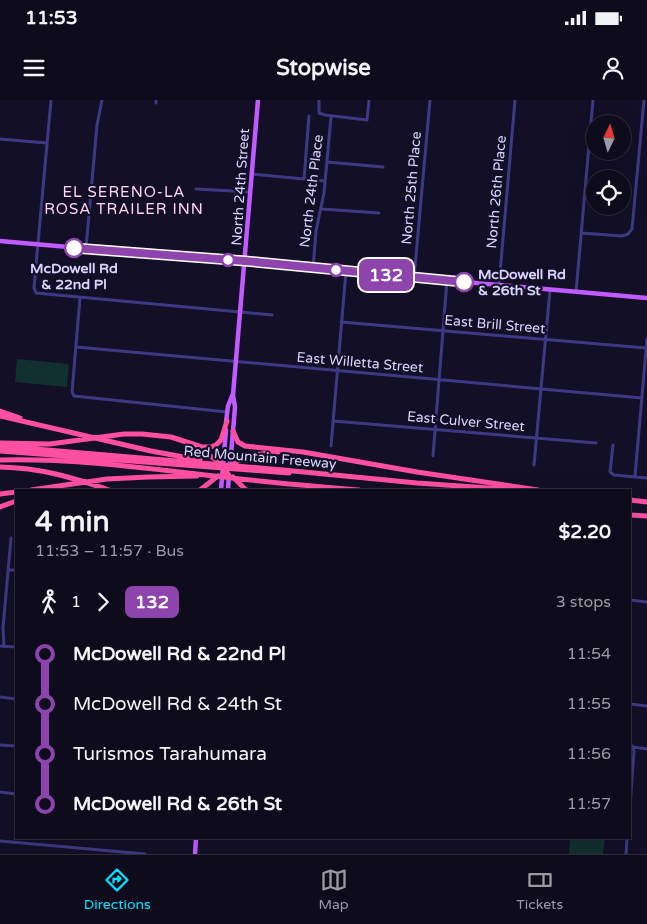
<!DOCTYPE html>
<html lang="en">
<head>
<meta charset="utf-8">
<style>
  :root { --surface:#0e0b1c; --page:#1c1929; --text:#f1f3f6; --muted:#9b9ba3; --line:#2e2b3b; --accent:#00e5ff }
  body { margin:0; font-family:"Varela Round",sans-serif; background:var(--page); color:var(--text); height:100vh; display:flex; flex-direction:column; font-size:19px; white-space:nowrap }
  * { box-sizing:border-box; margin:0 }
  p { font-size:16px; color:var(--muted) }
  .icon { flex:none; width:28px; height:28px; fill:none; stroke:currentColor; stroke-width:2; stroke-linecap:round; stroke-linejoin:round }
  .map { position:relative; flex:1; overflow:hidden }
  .sheet { position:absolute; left:15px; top:389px; width:616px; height:350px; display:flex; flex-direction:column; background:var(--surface); border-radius:0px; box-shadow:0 5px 20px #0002,0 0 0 1px var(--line) }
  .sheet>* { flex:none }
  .badge { padding:0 10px; border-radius:8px; font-size:18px; line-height:32px }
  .needle { width:32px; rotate:5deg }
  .tools { position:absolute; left:586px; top:15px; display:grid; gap:10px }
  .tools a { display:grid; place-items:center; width:45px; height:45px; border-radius:50%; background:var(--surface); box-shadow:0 5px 20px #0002,0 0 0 1px var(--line); font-size:25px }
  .map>.badge { position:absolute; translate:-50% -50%; box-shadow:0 0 0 2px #fff }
  .legs { display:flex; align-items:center; gap:8px; height:55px; padding:0 20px; font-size:16px }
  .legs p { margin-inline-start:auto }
  .head { display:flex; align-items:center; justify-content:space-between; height:85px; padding:0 20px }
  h1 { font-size:28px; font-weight:800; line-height:38px }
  ul { padding:0 20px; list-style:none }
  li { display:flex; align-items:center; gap:18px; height:50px; font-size:19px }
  li i { display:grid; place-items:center; width:8px; height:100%; margin:0 6px; background:currentColor }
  li i::after { content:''; width:12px; height:12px; margin:-6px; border:4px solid; border-radius:50%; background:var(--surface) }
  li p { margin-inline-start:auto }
  li:first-child i { background:linear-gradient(#0000 50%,currentColor 0) }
  li:last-child i { background:linear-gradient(currentColor 50%,#0000 0) }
  .status { display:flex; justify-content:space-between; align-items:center; height:35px; padding:0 25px; background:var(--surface); direction:ltr }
  .status svg { height:14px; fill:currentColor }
  header { display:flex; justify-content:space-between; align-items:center; height:65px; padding:0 20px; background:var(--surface); font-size:22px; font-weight:800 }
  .tabs { display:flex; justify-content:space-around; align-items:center; height:70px; border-top:1px solid var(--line); background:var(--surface); font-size:14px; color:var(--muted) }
  .tabs a { display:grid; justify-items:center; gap:2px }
  .tabs .on { color:var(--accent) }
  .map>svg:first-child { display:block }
</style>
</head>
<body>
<div class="status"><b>11:53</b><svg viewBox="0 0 49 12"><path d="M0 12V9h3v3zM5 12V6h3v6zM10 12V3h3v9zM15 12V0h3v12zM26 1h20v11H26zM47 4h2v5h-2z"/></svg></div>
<header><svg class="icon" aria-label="menu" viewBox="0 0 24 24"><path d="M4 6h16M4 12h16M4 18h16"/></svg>Stopwise<svg class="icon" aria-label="person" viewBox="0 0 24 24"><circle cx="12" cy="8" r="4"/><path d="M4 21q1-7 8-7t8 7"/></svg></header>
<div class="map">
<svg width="647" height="754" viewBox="0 0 647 754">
  <rect width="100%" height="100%" fill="#130f26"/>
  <path fill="#12302f" d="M17,259l52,5 -2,23 -52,-5z
    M570,738h35l-2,16h-34z"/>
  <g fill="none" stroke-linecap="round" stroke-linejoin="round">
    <path stroke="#3d3a85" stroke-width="3" d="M51,0l-14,154 -3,34 2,5 236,22
      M156,0v3
      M319,0v13l6,2 42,5 2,-20
      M0,39l47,4
      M327,62l56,5
      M252,74l73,7
      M304,79l5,-63
      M196,89l55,3
      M322,109l57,4
      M581,133l41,3 6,-2 4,-5 12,-129
      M86,148l11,-123 5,-25
      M313,168l3,-37 8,-38 7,-76
      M414,178l16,-178
      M499,185l16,-185
      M576,192l17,-192
      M80,198l-8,94 2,4 153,16
      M341,222l305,26
      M76,247l566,51
      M333,321l263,22
      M613,345l-3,27 4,3 33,3
      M331,346l15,-175
      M433,356l14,-176
      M534,365l16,-175
      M635,376l12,-137
      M8,470h8
      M630,500l17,2
      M0,546l16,1
      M4,546l-1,-18 8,-90
      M0,597l16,2
      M630,604l17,2
      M630,642l4,9 -4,55
      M0,645l16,1
      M633,647l14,2
      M0,692l16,2
      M0,741l145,13
      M626,754l1,-16"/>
    <path stroke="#c25bff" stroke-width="4.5" d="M0,141l647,57
      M226,322l2,-16 4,-10
      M230,367l5,-60 -2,-12 25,-295
      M221,390l5,-60
      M228,390l1,-15
      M195,754l1,-16"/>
    <path stroke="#ff4fa3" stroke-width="5" d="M0,311l20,7
      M0,316l151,35 49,9
      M233,331l5,11 7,4 58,6 114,20 121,18
      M1,343l49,1 74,-10h18l29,3 31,10h9l5,-2 5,-5 6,-19
      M0,346l283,24 134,13 102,7
      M199,348l23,16 7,12
      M0,351l289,22
      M0,360c72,-2 144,8 215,16 48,6 96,10 144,14
      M0,367c41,1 71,10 109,23
      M222,376c12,-20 35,-22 56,-24
      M233,377l13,13
      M31,390l76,-11 41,-2 49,-1
      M200,390l18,-14
      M0,394l16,-2
      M630,400l17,2
      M0,407l16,-6
      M630,415l17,1"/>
  </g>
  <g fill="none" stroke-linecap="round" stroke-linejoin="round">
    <g stroke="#fff" stroke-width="11">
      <path id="line-1" d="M74,148l171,13 219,21"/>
    </g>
    <use href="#line-1" stroke="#8e44ad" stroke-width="8"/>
  </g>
  <g fill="#fff" stroke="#8e44ad" stroke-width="2.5">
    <circle cx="74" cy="148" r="9"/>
    <circle cx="228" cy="160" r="6"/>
    <circle cx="336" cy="170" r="6"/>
    <circle cx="464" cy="182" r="9"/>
  </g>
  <g text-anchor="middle" stroke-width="4.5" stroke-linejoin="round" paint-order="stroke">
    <g font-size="14" fill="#d9d4ff" stroke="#130f26">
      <text transform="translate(240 87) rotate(-86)" y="5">North 24th Street</text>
      <text transform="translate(411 88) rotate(-85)" y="5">North 25th Place</text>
      <text transform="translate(311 91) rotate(-83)" y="5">North 24th Place</text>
      <text transform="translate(496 92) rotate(-85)" y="5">North 26th Place</text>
      <text transform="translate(495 224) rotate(5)" y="5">East Brill Street</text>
      <text transform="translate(360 262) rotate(5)" y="5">East Willetta Street</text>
      <text transform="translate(466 321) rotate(5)" y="5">East Culver Street</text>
      <text transform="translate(260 357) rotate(5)" y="5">Red Mountain Freeway</text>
    </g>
    <g font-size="14" font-weight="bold" fill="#d9d4ff" stroke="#130f26">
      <text x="74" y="173">McDowell Rd<tspan x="74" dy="16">&amp; 22nd Pl</tspan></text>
      <text x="478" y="179" text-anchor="start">McDowell Rd<tspan x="478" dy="16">&amp; 26th St</tspan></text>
    </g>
    <g font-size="15" letter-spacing="1" fill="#ffd6f0" stroke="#130f26">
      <text x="124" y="97">EL SERENO-LA<tspan x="124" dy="17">ROSA TRAILER INN</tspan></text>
    </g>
  </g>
</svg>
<div class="tools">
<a><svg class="needle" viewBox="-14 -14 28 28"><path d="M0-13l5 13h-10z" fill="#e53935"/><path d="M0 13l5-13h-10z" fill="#9b9ba3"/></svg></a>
<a><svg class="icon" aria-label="locate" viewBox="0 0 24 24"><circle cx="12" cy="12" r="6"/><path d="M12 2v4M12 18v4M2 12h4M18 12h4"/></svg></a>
</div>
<b class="badge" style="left:386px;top:175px;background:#8e44ad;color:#fff">132</b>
<section class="sheet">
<div class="head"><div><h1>4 min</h1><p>11:53 – 11:57 · Bus</p></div><b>$2.20</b></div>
<div class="legs"><svg class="icon" aria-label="walk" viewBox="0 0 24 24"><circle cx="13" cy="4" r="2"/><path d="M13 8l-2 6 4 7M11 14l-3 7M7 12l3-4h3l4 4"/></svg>1<svg class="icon" aria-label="forward" viewBox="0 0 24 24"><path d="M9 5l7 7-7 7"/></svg><b class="badge" style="background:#8e44ad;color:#fff">132</b><p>3 stops</p></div>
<ul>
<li><i style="color:#8e44ad"></i><b>McDowell Rd &amp; 22nd Pl</b><p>11:54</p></li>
<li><i style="color:#8e44ad"></i><span>McDowell Rd &amp; 24th St</span><p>11:55</p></li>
<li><i style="color:#8e44ad"></i><span>Turismos Tarahumara</span><p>11:56</p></li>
<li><i style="color:#8e44ad"></i><b>McDowell Rd &amp; 26th St</b><p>11:57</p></li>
</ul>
</section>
</div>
<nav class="tabs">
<a class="on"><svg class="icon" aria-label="directions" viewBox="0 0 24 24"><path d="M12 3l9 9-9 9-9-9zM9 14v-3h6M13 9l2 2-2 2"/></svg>Directions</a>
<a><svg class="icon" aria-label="map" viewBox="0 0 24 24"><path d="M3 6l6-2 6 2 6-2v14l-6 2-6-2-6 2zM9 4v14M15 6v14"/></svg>Map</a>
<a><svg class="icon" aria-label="tickets" viewBox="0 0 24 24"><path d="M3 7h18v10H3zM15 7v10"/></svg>Tickets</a>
</nav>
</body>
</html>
